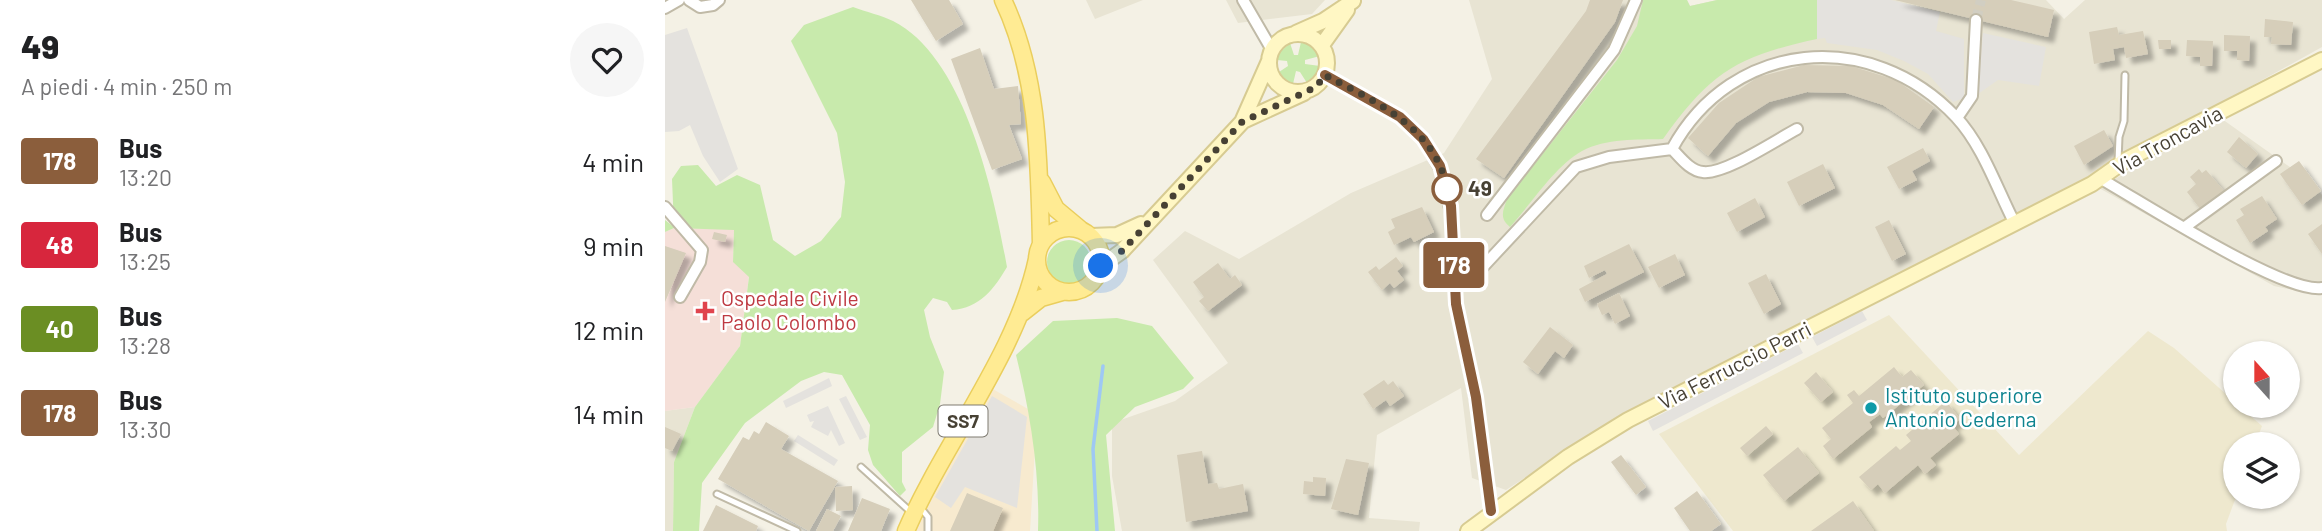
<!DOCTYPE html>
<html lang="it">
<head>
<meta charset="utf-8">
<style>
  :root { --surface:#fff; --page:#f6f6f6; --text:#202124; --muted:#757577 }
  body { margin:0; font-family:Barlow,sans-serif; background:var(--page); color:var(--text); height:100vh; display:flex; flex-direction:column; font-size:26px; white-space:nowrap }
  * { box-sizing:border-box; margin:0 }
  p { font-size:23px; color:var(--muted) }
  .icon { flex:none; width:38px; height:38px; fill:none; stroke:currentColor; stroke-width:2; stroke-linecap:round; stroke-linejoin:round }
  .map { position:relative; flex:1; overflow:hidden }
  .side { display:flex; flex-direction:column; background:var(--surface); width:665px }
  .side>* { flex:none }
  .badge { padding:0 14px; border-radius:5px; font-size:24px; line-height:46px }
  .needle { width:46px; rotate:339deg }
  .tools { position:absolute; left:1558px; top:341px; display:grid; gap:14px }
  .tools a { display:grid; place-items:center; width:77px; height:77px; border-radius:50%; background:var(--surface); box-shadow:0 2px 5px #0004; font-size:35px }
  .you { position:absolute; width:35px; height:35px; margin:-18px; border:5px solid #fff; border-radius:50%; background:#1a73e8; box-shadow:0 0 0 10px #1a73e833 }
  .map>.badge { position:absolute; translate:-50% -50%; box-shadow:0 0 0 4px #fff }
  .round { display:grid; place-items:center; flex:none; width:74px; height:74px; border-radius:37px; background:var(--page) }
  .summary { display:flex; align-items:center; justify-content:space-between; height:119px; padding:0 21px }
  h1 { font-size:33px; font-weight:800; line-height:52px }
  ul { padding:0; list-style:none }
  li { display:flex; align-items:center; gap:21px; height:84px; padding:0 21px }
  li div { flex:1 }
  li b { display:block; font-size:26px }
  li em { font-style:normal }
  li .badge { min-width:77px; font-weight:700; text-align:center }
  main { display:flex; flex:1; min-height:0 }
  .map>svg:first-child { display:block }
</style>
</head>
<body>
<main>
<section class="side">
<div class="summary"><div><h1>49</h1><p>A piedi · 4 min · 250 m</p></div><a class="round"><svg class="icon" aria-label="heart" viewBox="0 0 24 24"><path d="M12 20l-8-8c-3-5 5-10 8-4 3-6 11-1 8 4z"/></svg></a></div>
<ul>
<li><span class="badge" style="background:#8b5e3c;color:#fff">178</span><div><b>Bus</b><p>13:20</p></div><em>4 min</em></li>
<li><span class="badge" style="background:#d7263d;color:#fff">48</span><div><b>Bus</b><p>13:25</p></div><em>9 min</em></li>
<li><span class="badge" style="background:#6b8e23;color:#fff">40</span><div><b>Bus</b><p>13:28</p></div><em>12 min</em></li>
<li><span class="badge" style="background:#8b5e3c;color:#fff">178</span><div><b>Bus</b><p>13:30</p></div><em>14 min</em></li>
</ul>
</section>
<div class="map">
<svg width="1657" height="531" viewBox="0 0 1657 531">
  <defs>
    <filter id="shadow"><feDropShadow dx="6" dy="6" stdDeviation="2" flood-color="#0004"/></filter>
  </defs>
  <rect width="100%" height="100%" fill="#f4f1e5"/>
  <path fill="#e8e4d3" d="M421,0h57l-48,19z
    M561,0h99l-13,14 -74,9z
    M804,0h218l3,6 27,-6h329l18,19 21,-19h237v47l-244,135 -467,240 -105,68 -34,-12 -11,-90 -84,47 -8,83 51,4 -1,9h-297l-10,-55v-53l63,-22 53,-38 -75,-103 32,-29 54,28 112,-66 93,-40 48,-74z
    M1557,119l89,63 11,13v96l-15,2 -33,-7 -175,-98z
    M30,407l-21,55 -1,69h-8v-120z"/>
  <path fill="#f7eacf" d="M324,387l48,27 -7,117h-117l14,-33z"/>
  <path fill="#eee8ce" d="M1224,315l130,140 129,-124 26,17 61,54v4h4l23,20 -7,18h-20l1,53 -10,27 1,7h-494l-74,-97z"/>
  <path fill="#f5dfd8" d="M9,228l60,1 -1,32 16,15 -9,70 -45,61 -30,4v-179z"/>
  <path fill="#c8eaac" d="M978,0h44l3,6 27,-6h100v39c-79,17 -106,33 -154,100 -26,1 -57,-1 -81,12 -28,16 -50,52 -72,76 -11,-9 -7,-16 -3,-28l110,-139 20,-34z
    M188,7c13,5 28,8 40,14 72,36 101,173 114,246 -13,22 -27,41 -55,43l-5,-8 -14,-4 -9,12 6,27 14,35 -4,32 -7,23 -31,25v30l4,8 -6,6 -27,-31 -5,-15 2,-25 -28,-50 -18,-3 -23,9 -56,42 -43,60 -3,48h-26l1,-69 21,-55 45,-61 9,-69 -16,-15 1,-32 -60,-2 -9,4v-12l9,7 -2,-48 9,-13 17,-1 18,21 21,-11 23,10 13,55 22,16 26,-15 20,-24 4,-35 -8,-49 -46,-92 13,-16z
    M636,42l10,3 9,11 -15,4v4l15,2 -4,10 -9,7 -7,-11 -4,-1 -3,13 -9,-4 -5,-8 9,-6 -1,-5 -10,-1 2,-7 11,-10 4,12h4z
    M382 262a22 22 0 1 1 44 0a22 22 0 1 1-44 0Z
    M452,318l35,8 42,52 -11,11 -48,18 -29,28 9,96h-77c2,-59 -8,-119 -22,-176l37,-34z"/>
  <path fill="#e4e2de" d="M1152,0h74l49,12 -4,19 28,8v59l-11,4 -25,-28 -24,-13 -27,-11 -50,-7 -2,-5 -8,1z
    M22,28l51,141 -18,13 -17,-26 -13,-31 -11,6 -14,1v-97z
    M1318,33l63,14 -7,39 -41,-6 -20,14z
    M1197,311l5,9 -50,26 -5,-9z
    M1133,344l5,9 -150,78 -5,-10z
    M164,378l3,8 -46,22 -3,-7z
    M181,396l21,41 -7,3 -21,-41z
    M327,396l35,21 -10,91 -52,-21 -14,21 -16,-11z
    M163,406l17,37 -6,3 -8,-16 -3,6 -17,-9 3,-6 -4,1 -3,-7z
    M133,435l40,25 -4,6 -40,-25z"/>
  <g fill="none" stroke-linecap="round" stroke-linejoin="round">
    <path stroke="#9ec8f4" stroke-width="3.5" d="M432,531l-4,-82 10,-83"/>
  </g>
  <path fill="#d6ceba" filter="url(#shadow)" d="M246,0h38l14,24 -27,17z
    M925,0h33l-8,22 -111,156 -28,-19 110,-148z
    M1230,0h116l43,10 -6,27z
    M1600,19l28,3 -2,23 -20,-1 1,-7h-8z
    M1452,27l2,8 24,-4 5,23 -22,4 -2,-11 -11,2 2,11 -21,4 -5,-32z
    M1559,35l26,1 -1,25 -12,-1v-9h-13z
    M1493,40h13v9h-12z
    M1522,40l26,1 -1,25h-12v-9l-14,-1z
    M315,48l14,41 24,-3 3,38 -12,1 13,34 -30,11 -41,-111z
    M1139,65l47,1 45,14 38,27 -15,22 -36,-24 -37,-12 -39,-1 -38,10 -33,21 -28,33 -20,-18 31,-35 39,-26z
    M1439,130l9,16 -29,19 -10,-19z
    M1574,137l19,17 -12,14 -19,-16z
    M1258,148l7,13 -18,10 5,9 -18,9 -12,-22z
    M1634,161l22,30 -19,14 -22,-31z
    M1158,164l12,24 -36,18 -12,-24z
    M1534,169l3,4 4,-3 18,21 -23,19 -14,-18 9,-8 -6,-7z
    M1597,196l15,23 -12,8 3,4 -18,12 -14,-23 8,-5 -4,-6z
    M1090,198l10,19 -28,15 -10,-19z
    M757,207l12,25 -20,10 -3,-5 -17,8 -6,-13 7,-4 -4,-9z
    M1224,220l17,34 -14,7 -17,-34z
    M1657,224v30l-14,-20z
    M49,232l13,3 -2,7 -13,-3z
    M964,244l15,28 -59,30 -6,-13 28,-15 -2,-4 -16,8 -5,-12z
    M0,246l21,7 -21,49z
    M1010,254l10,21 -26,13 -11,-21z
    M731,257l7,9 -6,5 7,9 -10,8 -4,-5 -8,7 -14,-18 8,-6 3,4z
    M553,263l12,16 5,-4 7,10 -34,26 -9,-10 5,-4 -11,-15z
    M1101,274l15,30 -17,10 -16,-31z
    M954,293l11,23 -15,8 -6,-12 -7,3 -5,-11z
    M885,327l23,18 -9,13 -9,-7 -17,23 -15,-12z
    M1229,367l8,10 9,-7 13,15 -41,33 -3,-4 -11,8 3,5 -39,32 -10,-13 8,-7 -9,-11 31,-25 -6,-8 7,-5 5,6z
    M1151,372l17,20 -12,10 -17,-19z
    M719,380l4,5 5,-4 11,15 -14,10 -4,-6 -13,9 -10,-15z
    M1281,401l14,18 -8,6 7,9 -29,24 6,7 -11,9 -7,-9 -33,28 -7,-9 -7,6 -12,-13 37,-31 4,4 11,-9 -5,-6z
    M101,422l23,14 -8,13 57,32 -29,50 -91,-52 25,-42 6,3 5,-9 5,3z
    M1101,426l7,8 -26,22 -7,-8z
    M0,427l16,7 -9,17 -7,-3z
    M1133,447l21,26 -35,28 -21,-26z
    M537,451l6,33 9,-1 2,6 24,-5 5,27 -62,11 -9,-67z
    M956,455l25,32 -10,8 -25,-33z
    M681,459l23,4 -11,52 -27,-6z
    M648,477l13,1 -1,18 -22,-2 1,-13 9,1z
    M187,486l1,24 -17,1 -1,-24z
    M1032,491l24,33 -10,7h-21l-16,-23z
    M302,493l36,15 -10,23h-43z
    M197,498l28,11 -9,22h-33z
    M1188,501l21,30h-63z
    M51,505l42,21 -2,5h-53z
    M162,509l14,7 -8,15h-17z"/>
  <g fill="none" stroke-linecap="round" stroke-linejoin="round">
    <path stroke="#d1cec2" stroke-width="10" stroke-dasharray="10 5" stroke-linecap="butt" d="M1311,20l5,-20"/>
    <g stroke="#c0baa7" stroke-width="9">
      <path id="lane" d="M1453,161l1,-24 5,-16 1,-46
        M196,467l50,45
        M52,494l80,37
        M254,506l9,11v14"/>
    </g>
    <g stroke="#c0baa7" stroke-width="14">
      <path id="street" d="M24,0l11,7 13,-2 6,-5
        M578,0l29,50
        M0,8l14,-8
        M660,75l75,42 23,22 19,33 9,41 5,91 21,101 14,106
        M1292,118l15,-22 4,-76
        M1007,149c60,-110 199,-122 284,-32 27,29 41,72 59,107
        M1436,179c41,23 183,115 221,109
        M0,207l37,43 -2,12 -20,35
        M822,215l127,-165 22,-50
        M1520,227l91,-66
        M790,289l25,-19 96,-103 33,-10 63,-8c8,8 18,22 31,23 21,3 73,-32 94,-43"/>
    </g>
    <g stroke="#d7cb92" stroke-width="18">
      <path id="secondary" d="M631,33l27,-12 30,-20
        M604 63a29 29 0 1 1 58 0a29 29 0 1 1-58 0Z
        M657,45l25,-35
        M578,121l61,-28
        M426,236l26,-1 24,-11
        M436,266l21,-15 120,-129 27,-61
        M803,531l100,-74 60,-37 464,-236 34,-24 196,-100"/>
    </g>
    <g stroke="#eace5d" stroke-width="19">
      <path id="primary" d="M338,0c36,76 36,161 38,244
        M377,182l14,27 24,20
        M372 260a32 32 0 1 1 64 0a32 32 0 1 1-64 0Z
        M357,313l19,-15 21,-6
        M241,531c39,-90 111,-178 131,-272"/>
    </g>
    <use href="#lane" stroke="#fff" stroke-width="5"/>
    <use href="#street" stroke="#fff" stroke-width="10"/>
    <use href="#secondary" stroke="#fff7c4" stroke-width="14"/>
    <use href="#primary" stroke="#ffeb93" stroke-width="16"/>
  </g>
  <g fill="none" stroke-linecap="round" stroke-linejoin="round">
    <g stroke="#fff" stroke-width="16">
      <path id="line" d="M660,75l75,42 23,22 17,27 11,40 5,98 20,93 15,114"/>
    </g>
    <use href="#line" stroke="#8b5e3c" stroke-width="10"/>
    <path stroke="#474134" stroke-width="7" stroke-dasharray="0 12.6" d="M436,266l21,-15 120,-129 74,-35 9,-12c50,27 111,52 122,114"/>
  </g>
  <circle fill="#fff" stroke="#8b5e3c" stroke-width="3.5" cx="782" cy="189" r="14"/>
  <path fill="#e0444e" stroke="#fff" stroke-width="2.5" d="M36.5 300.5h7v7h7v7h-7v7h-7v-7h-7v-7h7z"/>
  <circle fill="#0f9aa8" stroke="#fff" stroke-width="2.5" cx="1206" cy="408" r="7"/>
  <g text-anchor="middle" stroke-width="5" stroke-linejoin="round" paint-order="stroke">
    <rect fill="#fff" stroke="#7e7a71" stroke-width="2" x="273.5" y="405.5" width="49" height="31" rx="5"/>
    <g font-size="19" font-weight="bold" fill="#474134">
      <text x="298" y="428">SS7</text>
    </g>
    <g font-size="21" fill="#474134" stroke="#fff">
      <text transform="translate(1503 141) rotate(-29)" y="7">Via Troncavia</text>
      <text transform="translate(1070 366) rotate(-27)" y="7">Via Ferruccio Parri</text>
    </g>
    <g font-size="21" font-weight="bold" fill="#474134" stroke="#fff" text-anchor="start">
      <text x="803" y="196">49</text>
    </g>
    <g font-size="21" fill="#be3a42" stroke="#fff" text-anchor="start">
      <text x="56" y="306">Ospedale Civile<tspan x="56" dy="24">Paolo Colombo</tspan></text>
    </g>
    <g font-size="21" fill="#0d838f" stroke="#fff" text-anchor="start">
      <text x="1220" y="403">Istituto superiore<tspan x="1220" dy="24">Antonio Cederna</tspan></text>
    </g>
  </g>
</svg>
<div class="tools">
<a><svg class="needle" viewBox="-14 -14 28 28"><path d="M0-13l5 13h-10z" fill="#e53935"/><path d="M0 13l5-13h-10z" fill="#757577"/></svg></a>
<a><svg class="icon" aria-label="layers" viewBox="0 0 24 24"><path d="M12 4l9 5-9 5-9-5zM3 14l9 5 9-5"/></svg></a>
</div>
<div class="you" style="left:436px;top:266px"></div>
<b class="badge" style="left:789px;top:265px;background:#8b5e3c;color:#fff">178</b>
</div>
</main>
</body>
</html>
